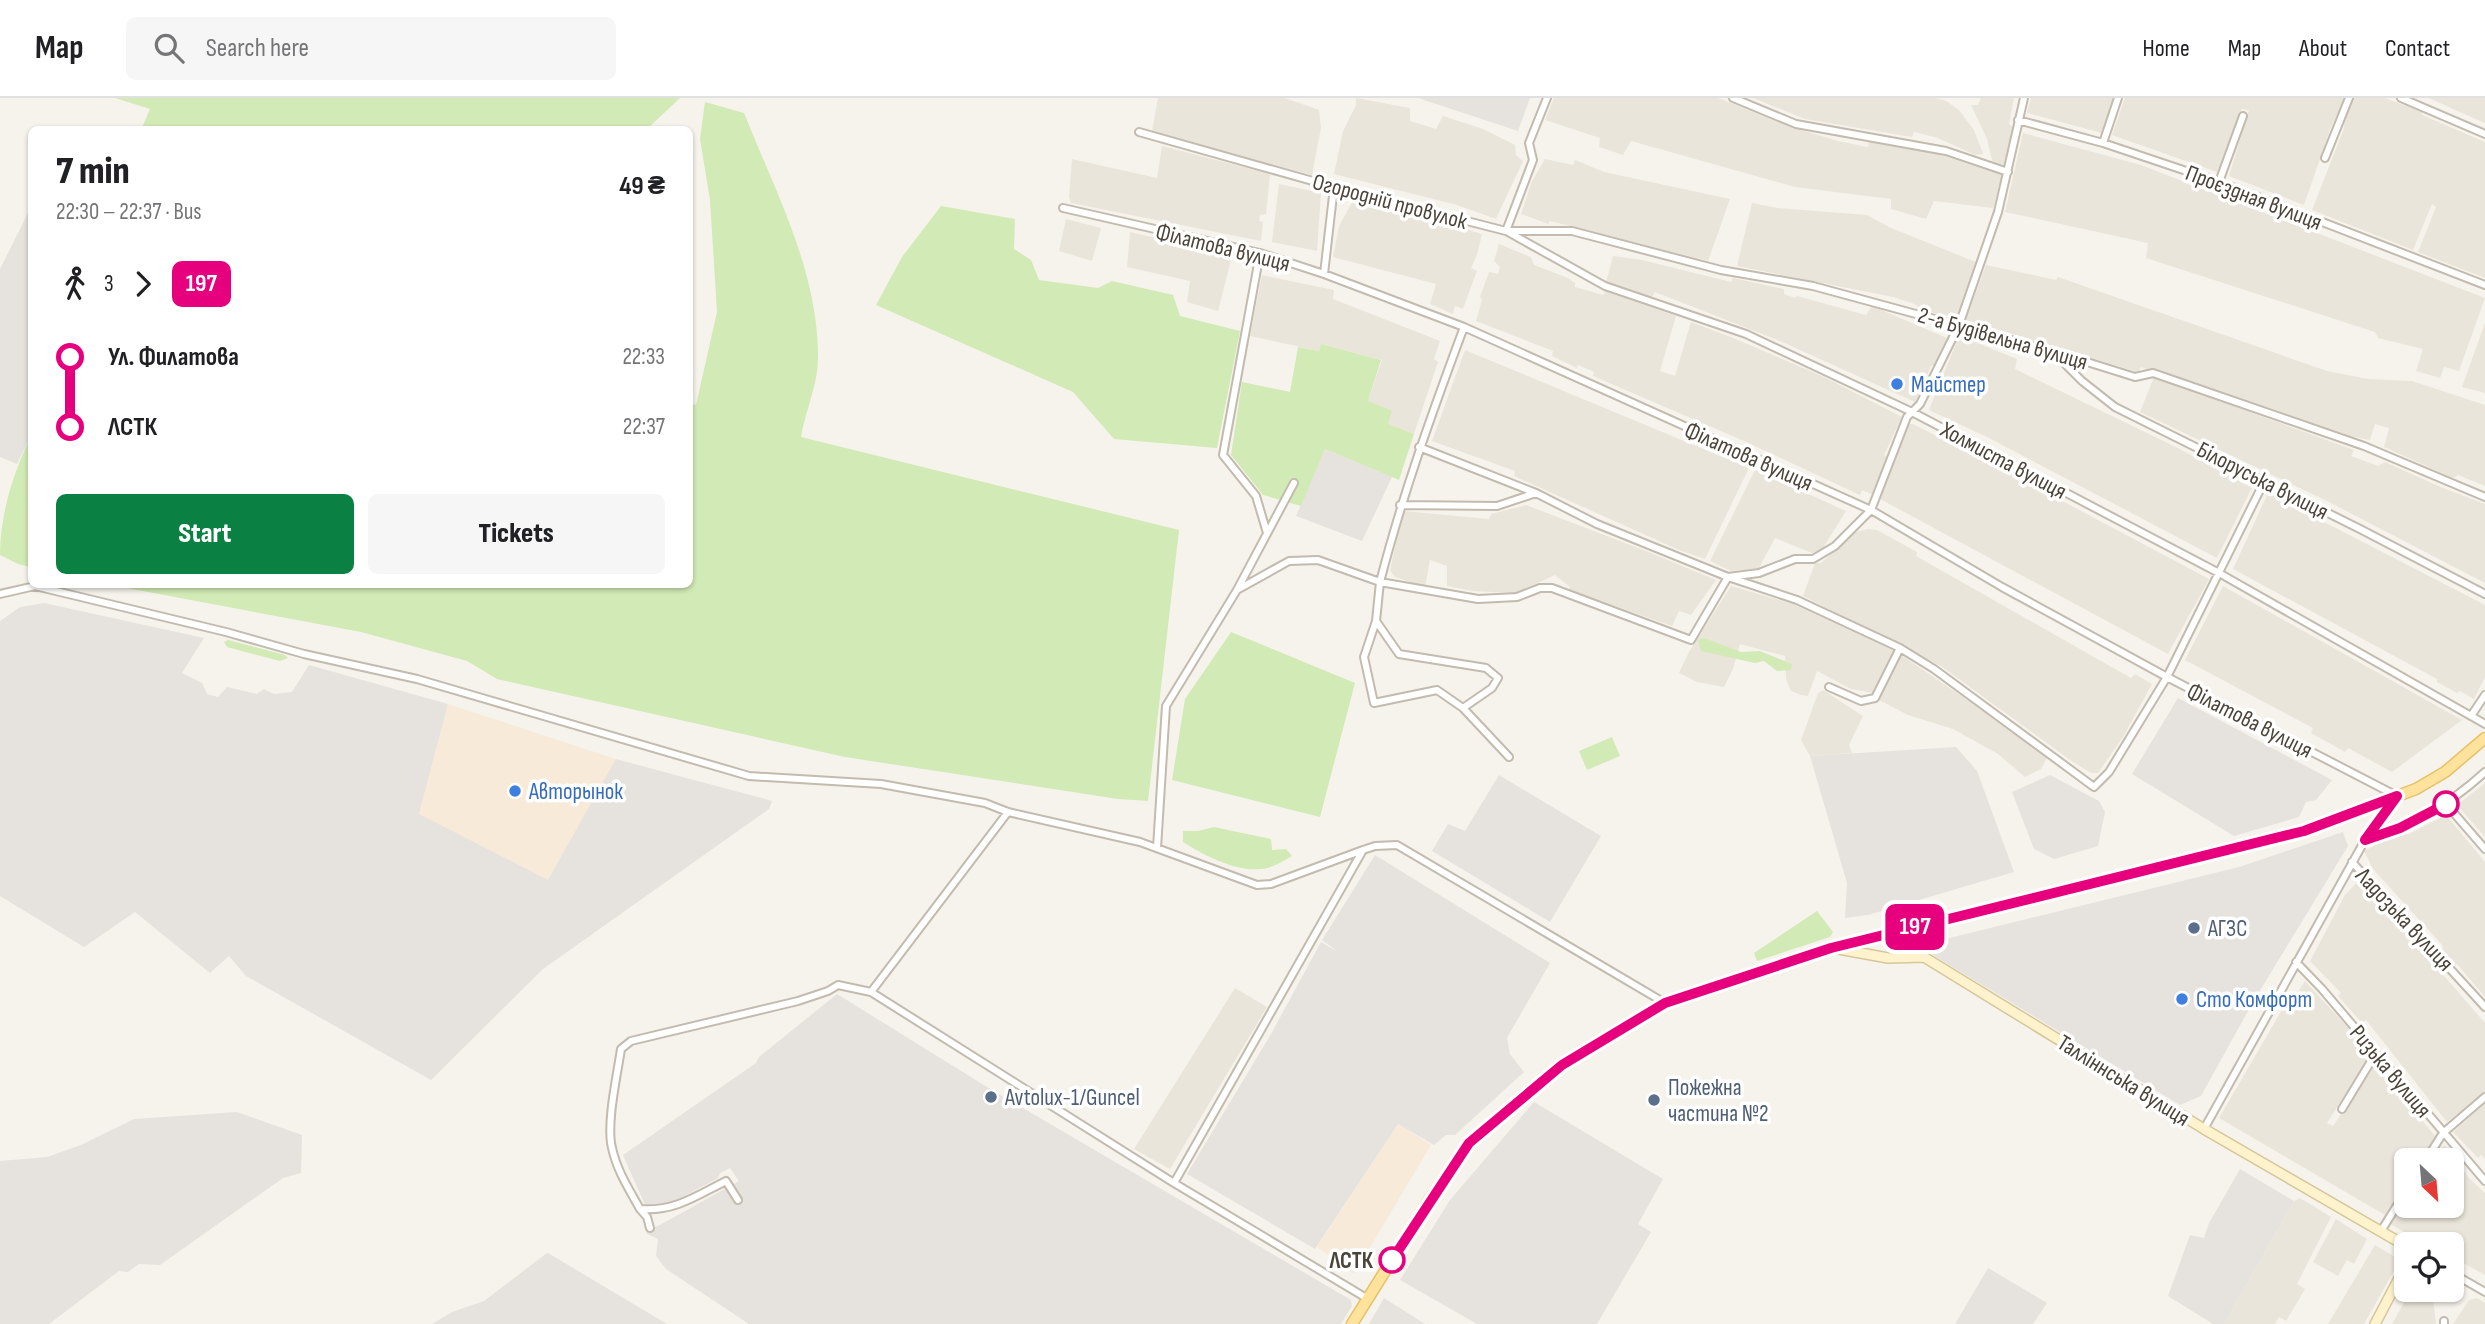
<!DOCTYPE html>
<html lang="en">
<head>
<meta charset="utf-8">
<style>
  :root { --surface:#fff; --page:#f6f6f6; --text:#202124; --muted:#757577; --line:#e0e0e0; --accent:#0b8043 }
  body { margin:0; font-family:"Sofia Sans Condensed",sans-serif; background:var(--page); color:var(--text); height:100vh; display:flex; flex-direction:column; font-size:26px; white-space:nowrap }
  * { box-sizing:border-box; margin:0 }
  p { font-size:23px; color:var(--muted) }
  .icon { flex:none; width:38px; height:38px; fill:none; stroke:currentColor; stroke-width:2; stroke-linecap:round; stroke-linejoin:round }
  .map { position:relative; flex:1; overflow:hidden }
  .side { position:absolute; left:28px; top:28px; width:665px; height:462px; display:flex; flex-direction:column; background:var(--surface); border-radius:10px; box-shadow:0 2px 5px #0004 }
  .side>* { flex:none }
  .badge { padding:0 14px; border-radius:10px; font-size:24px; line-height:46px }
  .needle { width:46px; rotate:154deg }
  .fabs { position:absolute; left:2394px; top:1050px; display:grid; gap:14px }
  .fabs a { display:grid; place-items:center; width:70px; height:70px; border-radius:10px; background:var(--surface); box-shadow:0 2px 5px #0004; font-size:35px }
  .map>.badge { position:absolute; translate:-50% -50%; box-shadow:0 0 0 4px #fff }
  .legs { display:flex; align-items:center; gap:10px; height:77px; padding:0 28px; font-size:23px }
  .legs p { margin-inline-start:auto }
  .overview { display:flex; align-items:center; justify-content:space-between; height:119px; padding:0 28px }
  h1 { font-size:38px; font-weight:800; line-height:52px }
  .button { display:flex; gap:14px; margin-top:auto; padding:14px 28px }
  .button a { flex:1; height:80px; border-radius:10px; background:var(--accent); color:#fff; font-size:28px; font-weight:800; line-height:80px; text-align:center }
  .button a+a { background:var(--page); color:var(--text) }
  ul { padding:0 28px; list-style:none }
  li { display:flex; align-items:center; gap:24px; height:70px; font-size:26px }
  li i { display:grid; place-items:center; width:10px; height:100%; margin:0 9px; background:currentColor }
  li i::after { content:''; width:18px; height:18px; margin:-9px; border:5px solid; border-radius:50%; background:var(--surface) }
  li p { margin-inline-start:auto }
  li:first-child i { background:linear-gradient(#0000 50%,currentColor 0) }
  li:last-child i { background:linear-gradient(currentColor 50%,#0000 0) }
  header { display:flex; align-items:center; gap:42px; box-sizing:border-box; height:98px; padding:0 35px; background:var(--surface); border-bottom:2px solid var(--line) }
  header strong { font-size:33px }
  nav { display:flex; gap:38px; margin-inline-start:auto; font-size:24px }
  .search { width:490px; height:63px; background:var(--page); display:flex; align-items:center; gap:18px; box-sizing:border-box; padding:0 24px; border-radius:10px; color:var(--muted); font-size:26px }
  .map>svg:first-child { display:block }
</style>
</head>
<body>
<header>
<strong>Map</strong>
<div class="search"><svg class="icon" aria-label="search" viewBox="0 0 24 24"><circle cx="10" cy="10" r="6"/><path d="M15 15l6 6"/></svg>Search here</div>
<nav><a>Home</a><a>Map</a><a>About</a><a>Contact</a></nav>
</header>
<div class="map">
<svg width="2485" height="1226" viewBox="0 0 2485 1226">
  <rect width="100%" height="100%" fill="#f6f3ec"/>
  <path fill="#eae5da" d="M1158,0h127l34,12 2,18 -9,47 -160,-44z
    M1356,0l54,10v13l26,8 7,-13 40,13 32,16 1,10 7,6 -27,58 -39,-14 -123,-31 9,-43 13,-26z
    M1554,0h164l73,29 47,14 30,6 1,-5 65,11 68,22 -9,33 -59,-7 -8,18 -35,-10v-10l-96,-12 -164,-46 -8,14 -24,-8 1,-9 -55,-18z
    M1753,0h183l10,3 13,9 15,20 9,24 -8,1 -37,-17 -24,-6 -2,5 -107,-18z
    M1981,0h33l-5,26 5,4 -8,37 -12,-2 -2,-3 -5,-21 -16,-34h7z
    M2031,0h83l-12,35 -75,-20z
    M2125,0h220l-14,29 -27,78 -75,-29 20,-66 -7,-1 -25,63 -105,-37z
    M2350,0h35l37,14v3l63,27v136l-67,-26 18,-45 -4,-3 -19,46 -101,-40 31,-79z
    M2429,0h56v25l-21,-9z
    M2023,35l118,32 344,133 -26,73 -15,-4 -4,11 -24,-7 7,-22 -45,-11 -3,-6 -229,-74 2,-15 -143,-31z
    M1162,48l108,28 -4,40 -6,1 -1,6 4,1 -2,19 -190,-38 -2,-6 3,-38 85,19z
    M1545,61l28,6 2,-5 29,12 126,27 -22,62 -158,-40 -2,3 -27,-10 11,-33z
    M1279,86l42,9 -4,58 -45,-9z
    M1354,101l17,2 111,33 -5,21 -6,13 6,3 -14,38 -8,-3 -2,8 -23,-10 6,-20 -103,-27 6,-31z
    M1752,105l26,5 89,7 22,12 89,36 -20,55 -30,-6 -16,-9 -19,-6 -156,-31z
    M1066,121l35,9 -9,33 -33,-10z
    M1130,134l102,24 -14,55 -31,-9 3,-21 -63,-14z
    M1499,146l32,13 3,8 34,13 7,5v4l28,8 2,-4 71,25 -16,55 15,5 16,-54 40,15 91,39 80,41 -18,38 4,2 -15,38 -11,-5 -2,5 -116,-54 -151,-65 1,-4 -16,-7 -1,3 -25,-12 1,-5 -77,-30 6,-21 -2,-3 9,-25 9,2 2,-7 -6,-6z
    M1613,158l29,4 89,22 2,-4 51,11v5l11,4 2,-2 69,19 6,-9 75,32 -11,27 -5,1 -16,36 -135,-61 -125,-49 -3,5 -46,-15z
    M1986,167l70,15 2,-3 269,94 41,8 44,2 73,24v81l-27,-11 -5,3 -69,-31 5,-19 -14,-4 -5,16 -21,-4 -208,-69 -3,5 -172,-52z
    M1262,177l72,15 -1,9 107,42 -6,18 4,3 -24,72 -27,-10 -19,-23 14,-41 -61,-16 -2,7 -69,-15z
    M2485,225v70l-23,-6z
    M1965,240l52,21 -2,10 161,78 76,41 -35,70 -228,-120 -60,-28 28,-69z
    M1465,252l284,118 -44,91 -26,-9 -165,-74 1,-5 -83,-30z
    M2154,279l200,73 -3,6 27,10 7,-4 58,26 42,16v79l-158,-82 -187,-89z
    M1908,326h5l110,56 186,99 -41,75 -288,-155z
    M1755,372l91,41 -23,37 -11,5 -37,-15 -16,30 -28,3 -21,-10z
    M2268,395l217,112v72l-11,22 -14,-8 -3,2 -20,-11v-3l-204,-110z
    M1526,407l120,46 70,29 -25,35 -12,-4 -7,15 -103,-36 1,-3 -15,-12 -39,18 -44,-2 -25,-5v-20l-17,-6 -5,27 -30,-10 -5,-7 13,-59 86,8 2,-5z
    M1868,431l9,1 40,22 -1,4 215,122 4,-4 17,10 -29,53 -25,36h-7l-21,-13 -129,-94 -138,-70 12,-33h6l34,-31z
    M1731,488l62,18 101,47 -21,42 -22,-4 -34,-18 -9,25 -7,-1 -10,-4 -5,-12 -1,-23 -45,-12 -7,25 -9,18 -27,-5 -18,-9 10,-21z
    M2223,488l239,134 -70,52 -44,-24 -3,4 -34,-19 2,-5 -128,-68z
    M1901,557l68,46 78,57 -6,11 -16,8 -27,-23 -45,-25 -45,-14 -29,-15z
    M1823,592l40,26 -14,29 3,8 -42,3 -9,-16 17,-47z
    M2485,685v54l-28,-32z
    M2446,717l39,47v135l-28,-33 -2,1 -14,-15 2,-4 -70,-77 -9,-18 34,-17h11z
    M2360,781l125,144v69l-38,30 -81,-102 -4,3 -24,-27 3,-3 -31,-32 35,-66z
    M2305,883l45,49 19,27 -42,66 6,3 42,-62 61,73 -15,23h-15v22l-21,33 -166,-97 64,-110 5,-1z
    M1235,890l32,19 -97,162 -36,-20z
    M2485,1005v56l-4,-4 -3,3 -25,-26z
    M2444,1047l25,33 16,15v82l-33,-18v-13h-25l-37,-20 16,-24v6h46v-46h-19z
    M2300,1100l31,19 -34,67 8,5 -19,32 -7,-4 -4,7h-51l70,-123z
    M2336,1121l31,20 -13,25 -7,-4 -9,16 -25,-14z
    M2375,1147l25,15 -36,64h-36z
    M2411,1192h21l4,34h-44z
    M2477,1200l8,5v21h-32l16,-24z"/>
  <path fill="#f7ead8" d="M448,606l168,55 -67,122 -130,-67z
    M1398,1026l33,21 -77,129 -37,-27z"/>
  <path fill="#e6e2dd" d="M1418,0h112l-12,33z
    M31,109v229l-14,28 -17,-7v-188z
    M1325,351l67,28 -30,64 -66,-25z
    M44,505l160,35 -22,35 20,10 5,11 11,3 9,-10 30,7 7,-5 10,5 18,-2 17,-27 139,39 -29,110 129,66 68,-121 156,42 -3,8 -226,160 -112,111 -185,-104 -17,-20 -19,17 -75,-61 -51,35 -84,-51v-275l20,-14z
    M2178,600l154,82 -16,20 -10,2 -7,15 -65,19 -102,-62z
    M1956,649l21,24 37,101 -146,43 -23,3 2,-35 -37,-127z
    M1499,677l102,61 -51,86 -118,-71 16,-27 17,7z
    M2050,677l49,26 6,11 -7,34 -44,13 -20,-10 -22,-57z
    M2343,734l5,14 -95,156 -52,94 -21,9 -252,-153 -3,-8 314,-77z
    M1375,757l175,108 -43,75 3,16 14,18 -69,63h-9l-12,10 -36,-21 -83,125 -128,-75 84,-140 50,-92 17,10 -16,-12z
    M837,896l150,93 364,213 1,6 -11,18h-592l-83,-55 -10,-13 2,-17 -11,-5 -2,-4 13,-4 81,-45 -9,-13 -10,5 -2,5 -47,25 -26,2 -22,-50 133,-92 3,-6z
    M1534,1004l129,77 -25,45 13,8 -54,92h-120l-77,-44 50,-80z
    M237,1014l65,23 -1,38 -18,5 -123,87 -21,-1 -11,8 -9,-1 -70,53h-49v-163l47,-4 34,-12 53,-26z
    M2240,1071l54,32 -70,123h-11l-45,-28 22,-61 14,3 5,-15z
    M547,1155h1l119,71h-235l20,-12 32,-11z
    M1988,1170l59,35 -14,21h-78z
    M1384,1200l41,26h-56z"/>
  <path fill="#d2eab5" d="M115,0h565l-33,31 -506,1 9,-21z
    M705,4l39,11c31,78 75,159 74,246 0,25 -13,53 -17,78l378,93 -31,271 -30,-2 -273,-42 -348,-78 -30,-18 -106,-29 -250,-47 579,-1v-181l6,2 21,-93 -7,-112 -10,-61z
    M941,108l74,13 -1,30 17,11 8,20 59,8 14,-7 61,14 7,21 60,15 -23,117 -103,-9 -41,-47 -197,-87 26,-48z
    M1321,246l60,16 -13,41 24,10 -4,13 26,10 -15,46 -74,-31 -24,57 -38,-11 -32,-40 11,-73 48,10 8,-45 21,4z
    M31,339v130l-13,-3 -18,-9c0,-40 13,-83 31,-118z
    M1231,534l124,51 -35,134 -148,-37 13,-81z
    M1704,540l37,14 19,-1 32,13 -1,6 -14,1 -13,-10 -9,2 -54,-12 -3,-11z
    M228,542l57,15 3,3 -8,3 -53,-14 -3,-5z
    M1612,639l8,19 -33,14 -8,-19z
    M1214,729l57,12 1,11 14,-1 6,7c-10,6 -20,12 -31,13 -25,3 -58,-14 -78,-27v-11h15z
    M1817,813l16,21 -3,5 -73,24 -3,-8z"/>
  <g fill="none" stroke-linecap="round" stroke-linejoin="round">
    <g stroke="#c2bbae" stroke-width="10">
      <path id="street" d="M1733,0l63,26 150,27 62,21
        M2401,0l84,36
        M2018,22l85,23 116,39 266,103
        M1139,34l195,55 172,44h66l149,39 92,16 239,65 83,26 18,-4 211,73 121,51
        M2103,45l15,-45
        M2325,60l24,-60
        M2219,84l24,-66
        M1063,110l197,45 64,21 140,53 407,183 131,77 165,90 230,119 -32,44
        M1506,133l27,-71 -4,-17 18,-45
        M1508,134l97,54 141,48 166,78 307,161 266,151
        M1260,155l-37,202 33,41 11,37
        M1324,176l10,-87
        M1464,229c-32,86 -61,166 -84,255l98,17 39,-2 23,-9h12l139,52 37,-63 31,-4 36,-14h18l22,-13 36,-36 36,-93 13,-13 39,-79 39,-113 26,-114
        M2053,254l29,29 33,26 245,122 125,65
        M1419,349l117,46 61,31 131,53 69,23 103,48 34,21 160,118 15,-15 58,-95 97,-195
        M1400,407l97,1 39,-13
        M1237,492l52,-29 29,-1 62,22 -4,39 -12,36 10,46 63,-13 26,18 46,49
        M0,496l35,-8 191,46 78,22 113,25 332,97 132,8 104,19 23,9 132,30 117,43 14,-1 92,-34 12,-4 22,-1 268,158
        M1376,523l23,33 87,14 12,10 -6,10 -29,20
        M1829,589l32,14 14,-3 25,-50
        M2471,618l14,-21
        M2446,706l39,45
        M1157,750l9,-142 71,-116 57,-107
        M2352,764l133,145
        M2296,864l26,27 163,192
        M871,894l137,-180
        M2342,1011l34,-56
        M2204,1031l161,-289c45,-12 85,-36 120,-68
        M2426,1062l17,-27 42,-36
        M1174,1085l189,-333
        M738,1102l-12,-19c-30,15 -52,31 -86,28 -11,-20 -23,-38 -28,-61 -6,-24 5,-72 9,-99l10,-8 167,-40 30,-10 10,-6 33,7 303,191 194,116
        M640,1111l7,8 3,11
        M2381,1133l25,-40
        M2452,1175l33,19
        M2444,1223v3"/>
    </g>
    <g stroke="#d6c79b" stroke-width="12">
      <path id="secondary" d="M1833,850l55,10 36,-1 280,172 202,117
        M2375,1226l31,-59"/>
    </g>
    <g stroke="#e6c16a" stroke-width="13">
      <path id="primary" d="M1352,1226l78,-125 39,-56 93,-78 103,-62 166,-55 473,-117 112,-42 29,-17 40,-34"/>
    </g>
    <use href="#street" stroke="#fff" stroke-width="6"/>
    <use href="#secondary" stroke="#fff3cd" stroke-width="9"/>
    <use href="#primary" stroke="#ffe39c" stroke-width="10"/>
  </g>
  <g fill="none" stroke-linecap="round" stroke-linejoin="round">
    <g stroke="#fff" stroke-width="16">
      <path id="line-1" d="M1392,1162l77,-117 93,-78 103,-62 166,-55 473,-117 93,-35 -32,44 35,-12 46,-24"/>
    </g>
    <use href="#line-1" stroke="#e6007e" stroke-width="10"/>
  </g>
  <g fill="#3f7fe0" stroke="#fff" stroke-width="2.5">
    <circle cx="1897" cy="286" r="7"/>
    <circle cx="515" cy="693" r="7"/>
    <circle cx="2182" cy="901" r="7"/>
  </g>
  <g fill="#fff" stroke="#e6007e" stroke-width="3.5">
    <circle cx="2446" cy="706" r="12"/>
    <circle cx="1392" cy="1162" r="12"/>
  </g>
  <g fill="#5c6f8a" stroke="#fff" stroke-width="2.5">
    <circle cx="2194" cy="830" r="7"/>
    <circle cx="991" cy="999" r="7"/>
    <circle cx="1654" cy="1002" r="7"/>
  </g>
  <g text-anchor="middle" stroke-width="7" stroke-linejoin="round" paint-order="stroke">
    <g font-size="23" fill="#4b4439" stroke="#fff">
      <text transform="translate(2254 99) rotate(21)" y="8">Проєздная вулиця</text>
      <text transform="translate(1390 103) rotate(15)" y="8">Огородній провулок</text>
      <text transform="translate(1223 149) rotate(14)" y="8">Філатова вулиця</text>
      <text transform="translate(2003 240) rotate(16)" y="8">2-а Будівельна вулиця</text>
      <text transform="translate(1749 358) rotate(24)" y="8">Філатова вулиця</text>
      <text transform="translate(2004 362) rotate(28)" y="8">Холмиста вулиця</text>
      <text transform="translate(2263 382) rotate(27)" y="8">Білоруська вулиця</text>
      <text transform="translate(2250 622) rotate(27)" y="8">Філатова вулиця</text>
      <text transform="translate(2405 821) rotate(47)" y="8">Ладозька вулиця</text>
      <text transform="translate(2391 973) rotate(50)" y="8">Ризька вулиця</text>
      <text transform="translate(2124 982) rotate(32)" y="8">Талліннська вулиця</text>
    </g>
    <g font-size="23" fill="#366cbe" stroke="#fff" text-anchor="start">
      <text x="1911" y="294">Майстер</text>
      <text x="529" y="701">Авторынок</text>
      <text x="2196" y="909">Сто Комфорт</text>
    </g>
    <g font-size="23" fill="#4e5e75" stroke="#fff" text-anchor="start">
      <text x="2208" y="838">АГЗС</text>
      <text x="1668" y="997">Пожежна<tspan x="1668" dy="26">частина №2</tspan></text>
      <text x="1005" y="1007">Avtolux-1/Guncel</text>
    </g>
    <g font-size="23" font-weight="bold" fill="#4b4439" stroke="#fff" text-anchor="end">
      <text x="1373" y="1170">ЛСТК</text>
    </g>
  </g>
</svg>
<div class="fabs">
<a><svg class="needle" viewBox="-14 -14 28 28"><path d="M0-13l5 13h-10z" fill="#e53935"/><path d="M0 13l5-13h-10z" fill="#757577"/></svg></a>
<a><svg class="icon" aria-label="locate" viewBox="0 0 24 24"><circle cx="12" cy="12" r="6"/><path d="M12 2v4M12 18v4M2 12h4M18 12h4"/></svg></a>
</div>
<b class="badge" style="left:1915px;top:829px;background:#e6007e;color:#fff">197</b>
<section class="side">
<div class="overview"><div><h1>7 min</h1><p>22:30 – 22:37 · Bus</p></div><b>49 ₴</b></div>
<div class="legs"><svg class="icon" aria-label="walk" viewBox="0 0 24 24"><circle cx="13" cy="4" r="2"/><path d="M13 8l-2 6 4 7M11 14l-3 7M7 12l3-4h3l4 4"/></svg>3<svg class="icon" aria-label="forward" viewBox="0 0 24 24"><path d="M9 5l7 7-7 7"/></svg><b class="badge" style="background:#e6007e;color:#fff">197</b></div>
<ul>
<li><i style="color:#e6007e"></i><b>Ул. Филатова</b><p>22:33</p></li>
<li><i style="color:#e6007e"></i><b>ЛСТК</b><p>22:37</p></li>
</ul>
<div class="button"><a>Start</a><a>Tickets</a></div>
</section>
</div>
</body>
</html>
